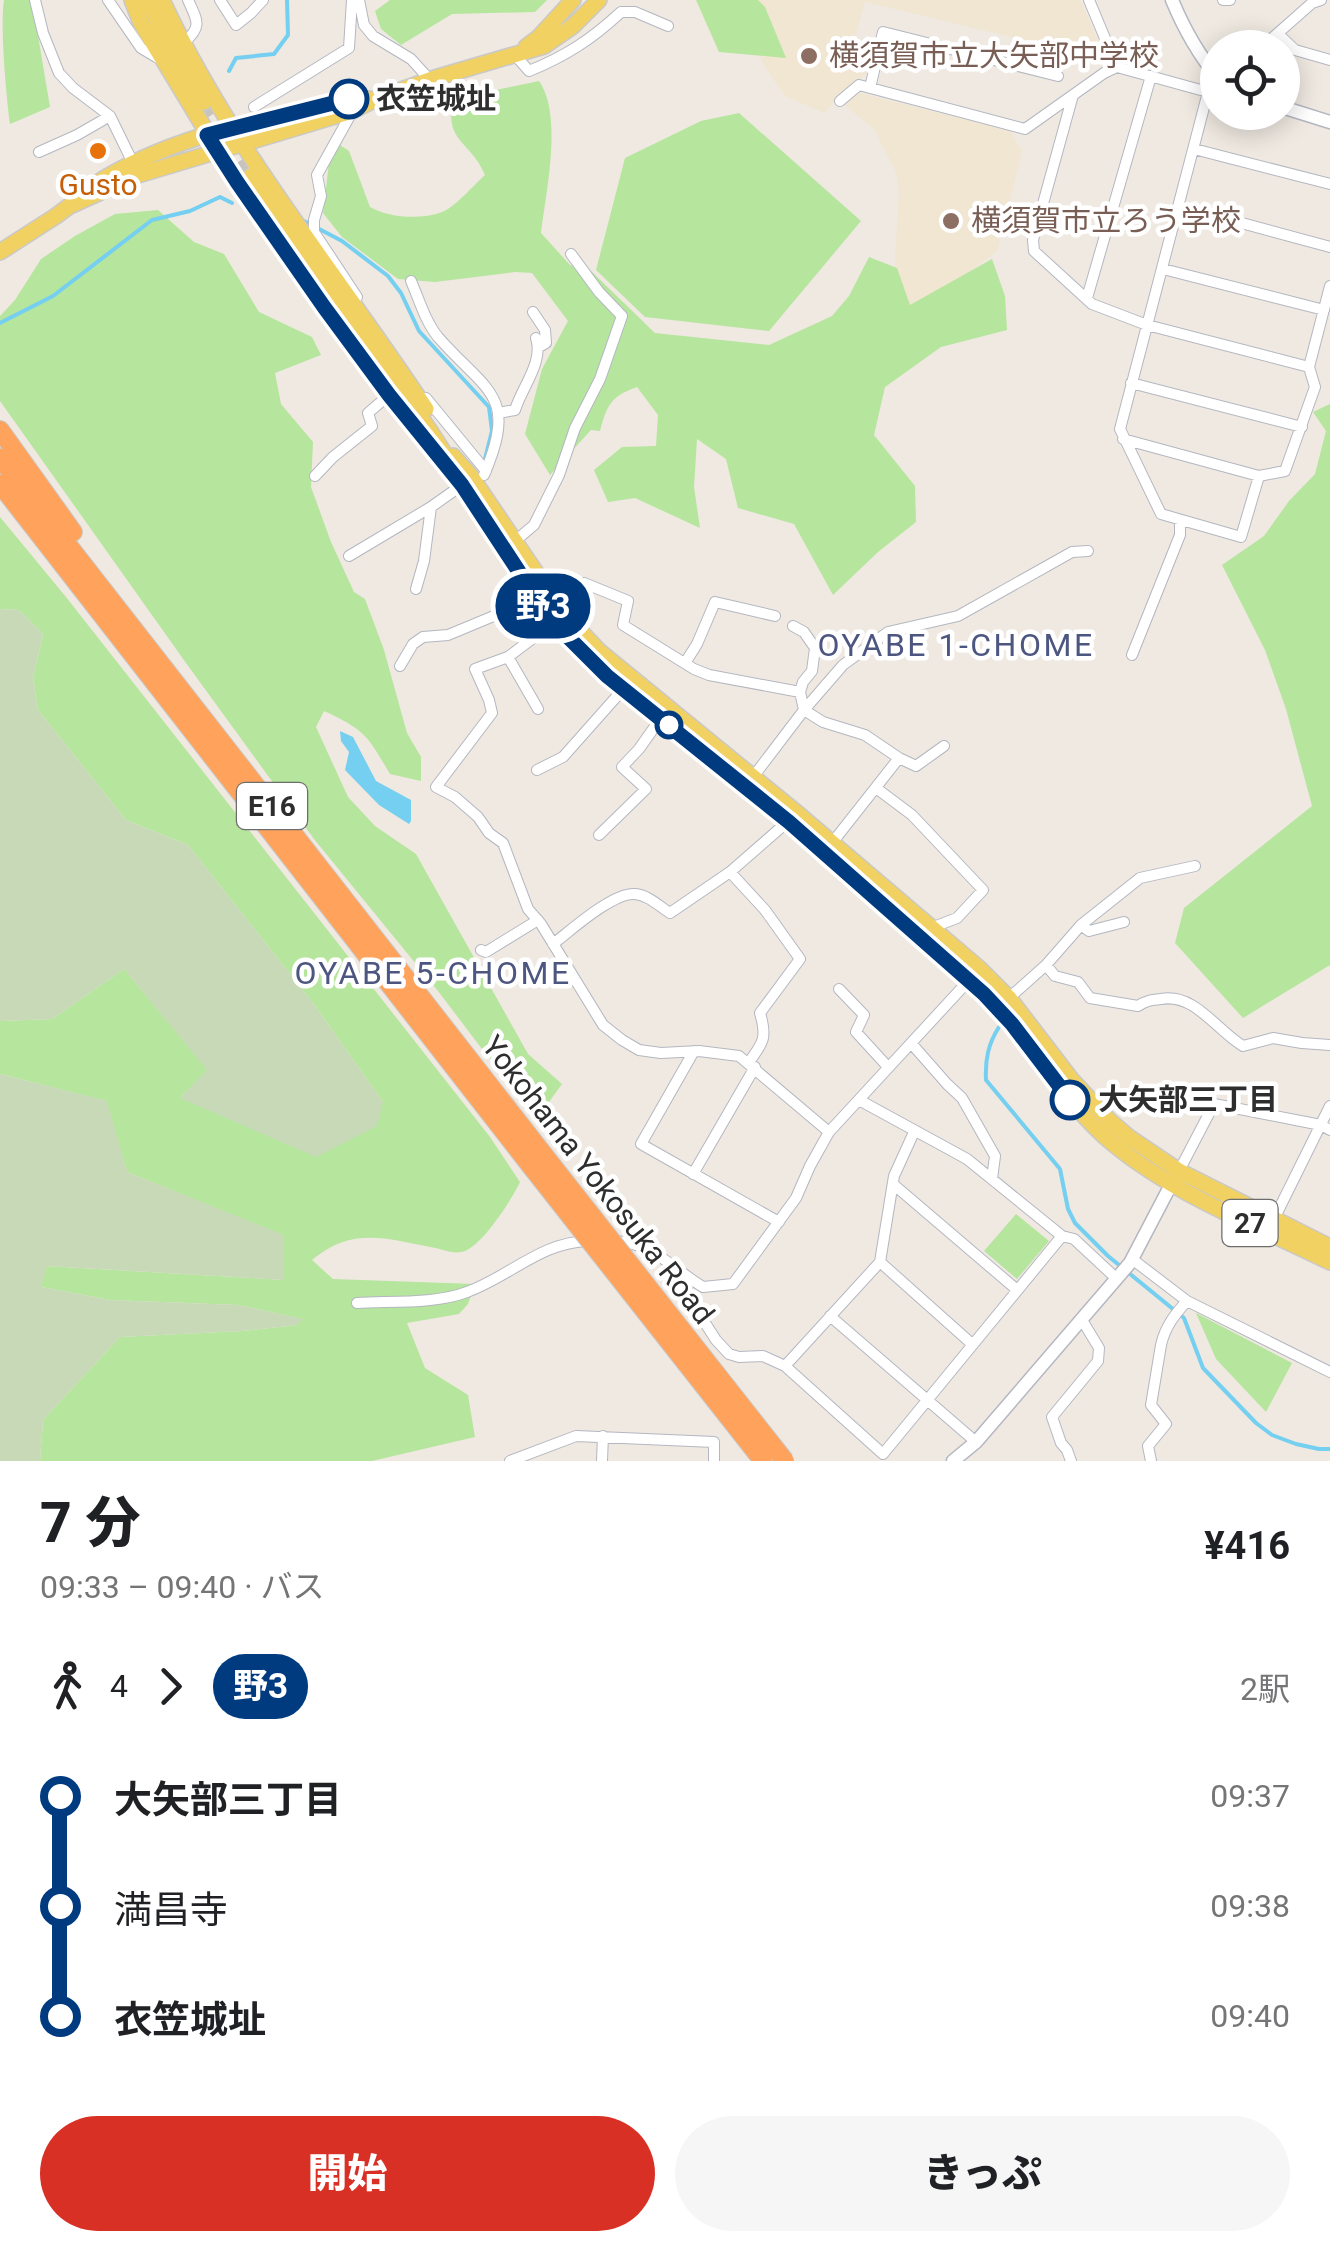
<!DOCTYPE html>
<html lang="ja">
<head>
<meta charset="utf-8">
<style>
  :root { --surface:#fff; --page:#f6f6f6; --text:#202124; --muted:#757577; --accent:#d93025 }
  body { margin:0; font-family:Roboto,"Noto Sans JP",sans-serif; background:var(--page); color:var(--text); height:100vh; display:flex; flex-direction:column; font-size:38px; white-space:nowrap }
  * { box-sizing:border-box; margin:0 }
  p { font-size:32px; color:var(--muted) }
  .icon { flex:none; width:55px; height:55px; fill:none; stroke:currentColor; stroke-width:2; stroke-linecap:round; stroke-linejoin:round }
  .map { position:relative; height:1461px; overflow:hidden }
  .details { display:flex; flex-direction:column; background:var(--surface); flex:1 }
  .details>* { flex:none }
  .badge { padding:0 20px; border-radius:32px; font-size:35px; line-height:65px }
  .buttons { position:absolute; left:1200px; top:30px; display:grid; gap:20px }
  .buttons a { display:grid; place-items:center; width:100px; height:100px; border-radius:50%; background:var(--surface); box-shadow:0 5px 25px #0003; font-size:50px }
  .map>.badge { position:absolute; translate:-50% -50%; box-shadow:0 0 0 5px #fff }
  .legs { display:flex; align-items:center; gap:15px; height:110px; padding:0 40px; font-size:32px }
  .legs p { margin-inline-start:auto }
  .headline { display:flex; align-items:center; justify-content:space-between; height:170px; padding:0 40px }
  h1 { font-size:55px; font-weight:800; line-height:75px }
  .primary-button { display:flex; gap:20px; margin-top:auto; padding:20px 40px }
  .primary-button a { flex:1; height:115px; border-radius:60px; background:var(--accent); color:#fff; font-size:40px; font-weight:800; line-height:115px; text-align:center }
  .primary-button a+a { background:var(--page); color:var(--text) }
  ul { padding:0 40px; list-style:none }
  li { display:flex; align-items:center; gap:35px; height:110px; font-size:38px }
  li i { display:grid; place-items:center; width:15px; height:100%; margin:0 12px; background:currentColor }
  li i::after { content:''; width:25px; height:25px; margin:-12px; border:8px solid; border-radius:50%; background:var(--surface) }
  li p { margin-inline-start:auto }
  li:first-child i { background:linear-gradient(#0000 50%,currentColor 0) }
  li:last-child i { background:linear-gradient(currentColor 50%,#0000 0) }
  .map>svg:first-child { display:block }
</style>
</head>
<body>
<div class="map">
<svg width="1330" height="1461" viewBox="0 0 1330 1461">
  <rect width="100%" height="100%" fill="#efe9e1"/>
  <path fill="#f0e6d1" d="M731,0h349l24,53v6l-239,-57 -12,42 14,29 -28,22 -14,18 -40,-17 -20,-29z
    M856,92l154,39 12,20 -25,100 -89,67 -16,-9 7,-117 -3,-20 -22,-43 -32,-26z"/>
  <path fill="#b6e59e" d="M4,0h28l18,107 -40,17c-4,-30 -10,-98 -6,-124z
    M390,0h157l-12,12 -83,2 -51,31 -20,-16 -6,-18z
    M696,0h62l7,7 21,51 -67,-6z
    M539,81c24,34 7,111 2,152l29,32 22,7 63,61 114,12 63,-29 17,-20 20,-39 28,11 13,37 82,-46 13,37 2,34 -66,17 -56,40 -11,48 41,51 1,36 -38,30 -45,43 -39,-71 -56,-16 -12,-49 -29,-20 -3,48 6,41 -65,-30 -27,4 -14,-32 28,-23 34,-1 2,-31 -21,-28c-26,9 -30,18 -37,44l-9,-1 -41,45 -25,-41 17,-65 26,-48 -36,-48 -17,-1 -80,10 -37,-3 -56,-42 -19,-24 8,-67 9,-1 9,6 21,56c19,11 51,13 72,5 12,-4 32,-27 43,-37 -15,-35 -41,-32 -32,-76z
    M739,113l122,108 -92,110 -124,-14 -49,-47 29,-112 76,-37z
    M158,210l36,32 30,12 35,58 53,25 9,18 -46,18 6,31 32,38 -2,45 20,55 23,50 11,7 19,51 23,83 14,24v24l-31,-7c-23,-39 -25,-44 -66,-63l-8,16 32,70 27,29 41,28 112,200 34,30 -21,29 -56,-60 -47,-62 -124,-152 -128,-176 -186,-262v-85l15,-16 26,-41 34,-23 40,-22z
    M1330,404v561l-87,53 -68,-75 9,-35 128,-102 -26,-97 -21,-59 -43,-85 42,-29 25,-35 26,-27 11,-43 -13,-19z
    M0,517l66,80 424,540 30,45c-8,17 -40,68 -59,70 -9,2 -22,-4 -31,-5 -45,-9 -79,-20 -118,13l21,19 142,5 -7,20 -9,10 -52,9 18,45 43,27 7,42 -103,24h-332l3,-41 77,-83 122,-6 55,-6 5,-6 -64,-14 -128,-5 -69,-13 5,-21 238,14v-44l-157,-64 -21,-71 -106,-27v-53l52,-2 72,-50 84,101 -27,27 202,5 -70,-99 -125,-158 -62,-25 -88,-110 -5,-32 10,-44 -24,-24 -19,-1z
    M1016,1214l33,27 -32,38 -33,-28z
    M1196,1313l96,50 -26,49 -50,-53z"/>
  <path fill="#c8d9b8" d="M0,609l19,1 24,24 -10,44 5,32 88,110 62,25 125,158 70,99 -6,24 -61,31 -136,-59 27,-28 -83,-101 -72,50 -52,2z
    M0,1074l107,27 20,71 157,63v45l-237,-14 -6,21 69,13 128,5 65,14 -6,6 -55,6 -122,6 -77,83 -3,41h-40z"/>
  <path fill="#75cff0" d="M340,731l13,6 23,44 35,19v21l-2,3 -30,-19 -34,-35 4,-18 -8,-11z"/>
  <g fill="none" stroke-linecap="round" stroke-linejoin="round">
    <path stroke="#75cff0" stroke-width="4" d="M229,71l7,-13 38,-4 14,-19 -1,-35
      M220,197l12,6
      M304,221l38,20 46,35 13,17 18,38 70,76 3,24 -7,28
      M0,323l53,-27 99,-76 38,-9 30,-14
      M999,1027c-11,17 -14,33 -13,53l74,89 8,40 7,14 33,33 76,62 19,50 53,55 16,12 24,9 23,5h11"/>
    <path stroke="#c8c4bd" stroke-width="15" stroke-dasharray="15 8" stroke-linecap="butt" d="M204,102l47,74"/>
    <g stroke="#b4b7c1" stroke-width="12">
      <path id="minor" d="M35,0l8,33 16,40 14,15 37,28 24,49
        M108,0l33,48 22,13
        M220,0l16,25 15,-12 12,-13
        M359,0l5,25 9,11 38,23 19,21
        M1089,0l28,67
        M1223,0h7
        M1278,34l17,16 35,10
        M184,42c19,-15 13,-22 4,-42
        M1261,48l51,-45 9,-3
        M515,55l14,16c37,-15 63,-32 92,-59h14l33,14
        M1218,83l-10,9 -88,337 41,85 80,23 18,-61 26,-5 30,-84 -6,-20 21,-81
        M870,88l13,-56 175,44
        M1073,95l-40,145 1,11 58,53 55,21 162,42
        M840,101l19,-16 166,44 79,-56 13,-6 91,25
        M254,107l95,-59 3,-48
        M352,112l-35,63 4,21 -7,24v12l43,65
        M1194,149l136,35
        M39,152l38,-17 33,-19
        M1179,206l151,41
        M1163,269l161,41
        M411,281c8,18 14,40 27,56 48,55 81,57 46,138
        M1087,298l64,-222
        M533,312l12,18 1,13 -7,4
        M1131,383l171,44
        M426,398l60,73
        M498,413l17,-3c7,-23 29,-48 21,-72
        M1123,439l136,37
        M315,476l18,-19 39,-31 -4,-13 21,-18
        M514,542l20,-17 25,-50 16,-47 25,-49 22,-63 -23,-24 -28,-38
        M349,556l82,-49
        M416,589l8,-28 7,-54 31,-22 4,-6
        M554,600l30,-17 44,18 -5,24 71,44 15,6 91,17
        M557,620l-49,37 -33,12 14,31 3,13 -56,74 19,10 23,20 11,16 14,10 25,66 13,15 62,101 19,15 17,10 22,3 38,-2 40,5 90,76
        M793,626l11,6 11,16 -3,23 -9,11 -3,10 4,18 19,12 42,13 34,23
        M1132,655l48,-120v-15
        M508,657l30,52
        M685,663l12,-19 18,-42 60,14
        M400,666l13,-22 10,-7 25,-2 53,-22 31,-24
        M537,770l26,-13 63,-71
        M753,777l51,-67 39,-45 45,-33 70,-16 114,-64 16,-1
        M876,788l36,27 71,75 -26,28 -26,10
        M599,835l47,-46 -24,-22 17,-18 24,-34
        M832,843l67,-85 17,8 28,-20
        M730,872l35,38 35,49 -40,54c7,24 4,29 -11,49
        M1081,925l8,6 35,-9
        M553,944c17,-13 60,-52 82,-50 13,1 24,12 35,19l60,-41 63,-55
        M481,950l5,2 52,-32
        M1046,965l9,11 23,6 12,16 48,8c7,-5 13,-6 23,-7 34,-6 55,31 82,47l30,-8 29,5 28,2
        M839,989l25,26 -8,17 32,35
        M1009,998l37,-33 35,-40 59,-47 55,-12
        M911,1043l36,41 15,14 33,58 -3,23
        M694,1051l-53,93 138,78
        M859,1100l108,59 95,77 12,3 43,40
        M1179,1171l35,-67 107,21 9,5
        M693,1174l62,-107
        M893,1184l123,105
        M1274,1219l56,-113
        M610,1241c42,0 60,26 93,46l30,-3 63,-86 14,-32 19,-34 143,-155
        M1132,1259l55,42 143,71
        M880,1262l92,82
        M687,1277v18l29,45 13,14 10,3 24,-1 22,10 98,88 179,-218
        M357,1303c34,-2 79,1 110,-11 42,-15 74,-50 121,-51
        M830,1316l146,126
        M785,1366l95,-104 14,-86 20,-44
        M510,1461l66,-25 138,6v19
        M602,1461l1,-25
        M1071,1461l-4,-11 -6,-7 -9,-26 46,-56 1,-13 -17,-28
        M1151,1461l-3,-15 18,-22 -15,-19 10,-60c4,-18 14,-31 26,-44"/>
    </g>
    <g stroke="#b4b7c1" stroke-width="15">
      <path id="tertiary" d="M1172,0c12,29 25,53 46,78
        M1282,107l48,15
        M953,1461l23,-19 154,-179 45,-86"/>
    </g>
    <g stroke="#c9c9c9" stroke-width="18">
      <path id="primary" d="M132,0l9,23 96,159 87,125 98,128
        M147,0l25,49 32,53
        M162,0c69,148 175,274 264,409
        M526,47l12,-9 35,-38
        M251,176c56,85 118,165 175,249 47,69 85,153 143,214 56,58 129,109 192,160 77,62 150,128 223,195 44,44 74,99 119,141 62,56 152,90 227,127
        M97,183c76,-48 166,-63 252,-84h20
        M72,205l66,-30 214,-64 24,-12 59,-21 109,-32 29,-20 26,-26
        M0,252l56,-36 24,-18
        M453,456l17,19 94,139 35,37 198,162 183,156 29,29 62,81 39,42 20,17 49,33 151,76"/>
    </g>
    <g stroke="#c9c9c9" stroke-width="20">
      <path id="motorway" d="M0,430l73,102
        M0,458l544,697
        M0,484l530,681"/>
    </g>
    <use href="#minor" stroke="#fff" stroke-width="10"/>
    <use href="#tertiary" stroke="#fff" stroke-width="12"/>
    <use href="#primary" stroke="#f2d163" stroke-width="15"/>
    <use href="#motorway" stroke="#ffa35c" stroke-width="18"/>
    <g stroke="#c9c9c9" stroke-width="20" stroke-linecap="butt">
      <path id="motorway-bridge" d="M544,1155l241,306
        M530,1165l233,296"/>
    </g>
    <use href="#motorway-bridge" stroke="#ffa35c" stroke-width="18"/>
  </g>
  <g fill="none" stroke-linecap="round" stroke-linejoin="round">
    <g stroke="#fff" stroke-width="22">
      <path id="line-1" d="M349,99l-142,36 30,47 87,125 65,88 73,90 69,105 37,47 39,39 182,146 195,172 28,30 58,76"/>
    </g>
    <use href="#line-1" stroke="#003b80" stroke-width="15"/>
  </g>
  <g fill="#8d6e63" stroke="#fff" stroke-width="4">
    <circle cx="809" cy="56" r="10"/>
    <circle cx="951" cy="221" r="10"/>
  </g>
  <g fill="#fff" stroke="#003b80" stroke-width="5">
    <circle cx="349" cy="99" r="18"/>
    <circle cx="669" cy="725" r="12"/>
    <circle cx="1070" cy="1100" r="18"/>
  </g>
  <circle fill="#e8710a" stroke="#fff" stroke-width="4" cx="98" cy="151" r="10"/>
  <g text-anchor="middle" stroke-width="9" stroke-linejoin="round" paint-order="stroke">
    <g fill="#fff" stroke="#6d6d6d" stroke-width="2.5">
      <rect x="237" y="783" width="70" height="46" rx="8"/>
      <rect x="1222.5" y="1200" width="55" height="46" rx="8"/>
    </g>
    <g font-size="28" font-weight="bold" fill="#2e2e2e">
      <text x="272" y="816">E16</text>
      <text x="1250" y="1233">27</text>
    </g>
    <g font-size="30" fill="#785e54" stroke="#fff" text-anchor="start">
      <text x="829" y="66">横須賀市立大矢部中学校</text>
      <text x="971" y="231">横須賀市立ろう学校</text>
    </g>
    <g font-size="30" font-weight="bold" fill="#2e2e2e" stroke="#fff" text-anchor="start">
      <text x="376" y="109">衣笠城址</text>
      <text x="1098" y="1110">大矢部三丁目</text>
    </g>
    <g font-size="30" fill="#c56008" stroke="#fff">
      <text x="98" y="195">Gusto</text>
    </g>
    <g font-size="30" fill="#2e2e2e" stroke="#fff">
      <text transform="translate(598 1180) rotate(52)" y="10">Yokohama Yokosuka Road</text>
    </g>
    <g font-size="32" letter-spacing="2.5" fill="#4d5680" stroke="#fff">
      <text x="956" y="656">OYABE 1-CHOME</text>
      <text x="433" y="984">OYABE 5-CHOME</text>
    </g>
  </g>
</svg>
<div class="buttons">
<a><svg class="icon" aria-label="locate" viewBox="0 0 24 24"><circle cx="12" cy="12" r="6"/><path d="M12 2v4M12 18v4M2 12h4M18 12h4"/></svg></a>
</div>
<b class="badge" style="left:543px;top:606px;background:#003b80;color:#fff">野3</b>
</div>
<section class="details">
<div class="headline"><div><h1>7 分</h1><p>09:33 – 09:40 · バス</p></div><b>¥416</b></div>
<div class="legs"><svg class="icon" aria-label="walk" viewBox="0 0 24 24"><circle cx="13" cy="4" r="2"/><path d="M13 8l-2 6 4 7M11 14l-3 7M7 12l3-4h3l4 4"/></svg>4<svg class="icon" aria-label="forward" viewBox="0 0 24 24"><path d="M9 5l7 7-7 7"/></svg><b class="badge" style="background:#003b80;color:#fff">野3</b><p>2駅</p></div>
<ul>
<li><i style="color:#003b80"></i><b>大矢部三丁目</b><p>09:37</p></li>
<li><i style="color:#003b80"></i><span>満昌寺</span><p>09:38</p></li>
<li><i style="color:#003b80"></i><b>衣笠城址</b><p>09:40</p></li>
</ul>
<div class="primary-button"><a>開始</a><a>きっぷ</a></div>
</section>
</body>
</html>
